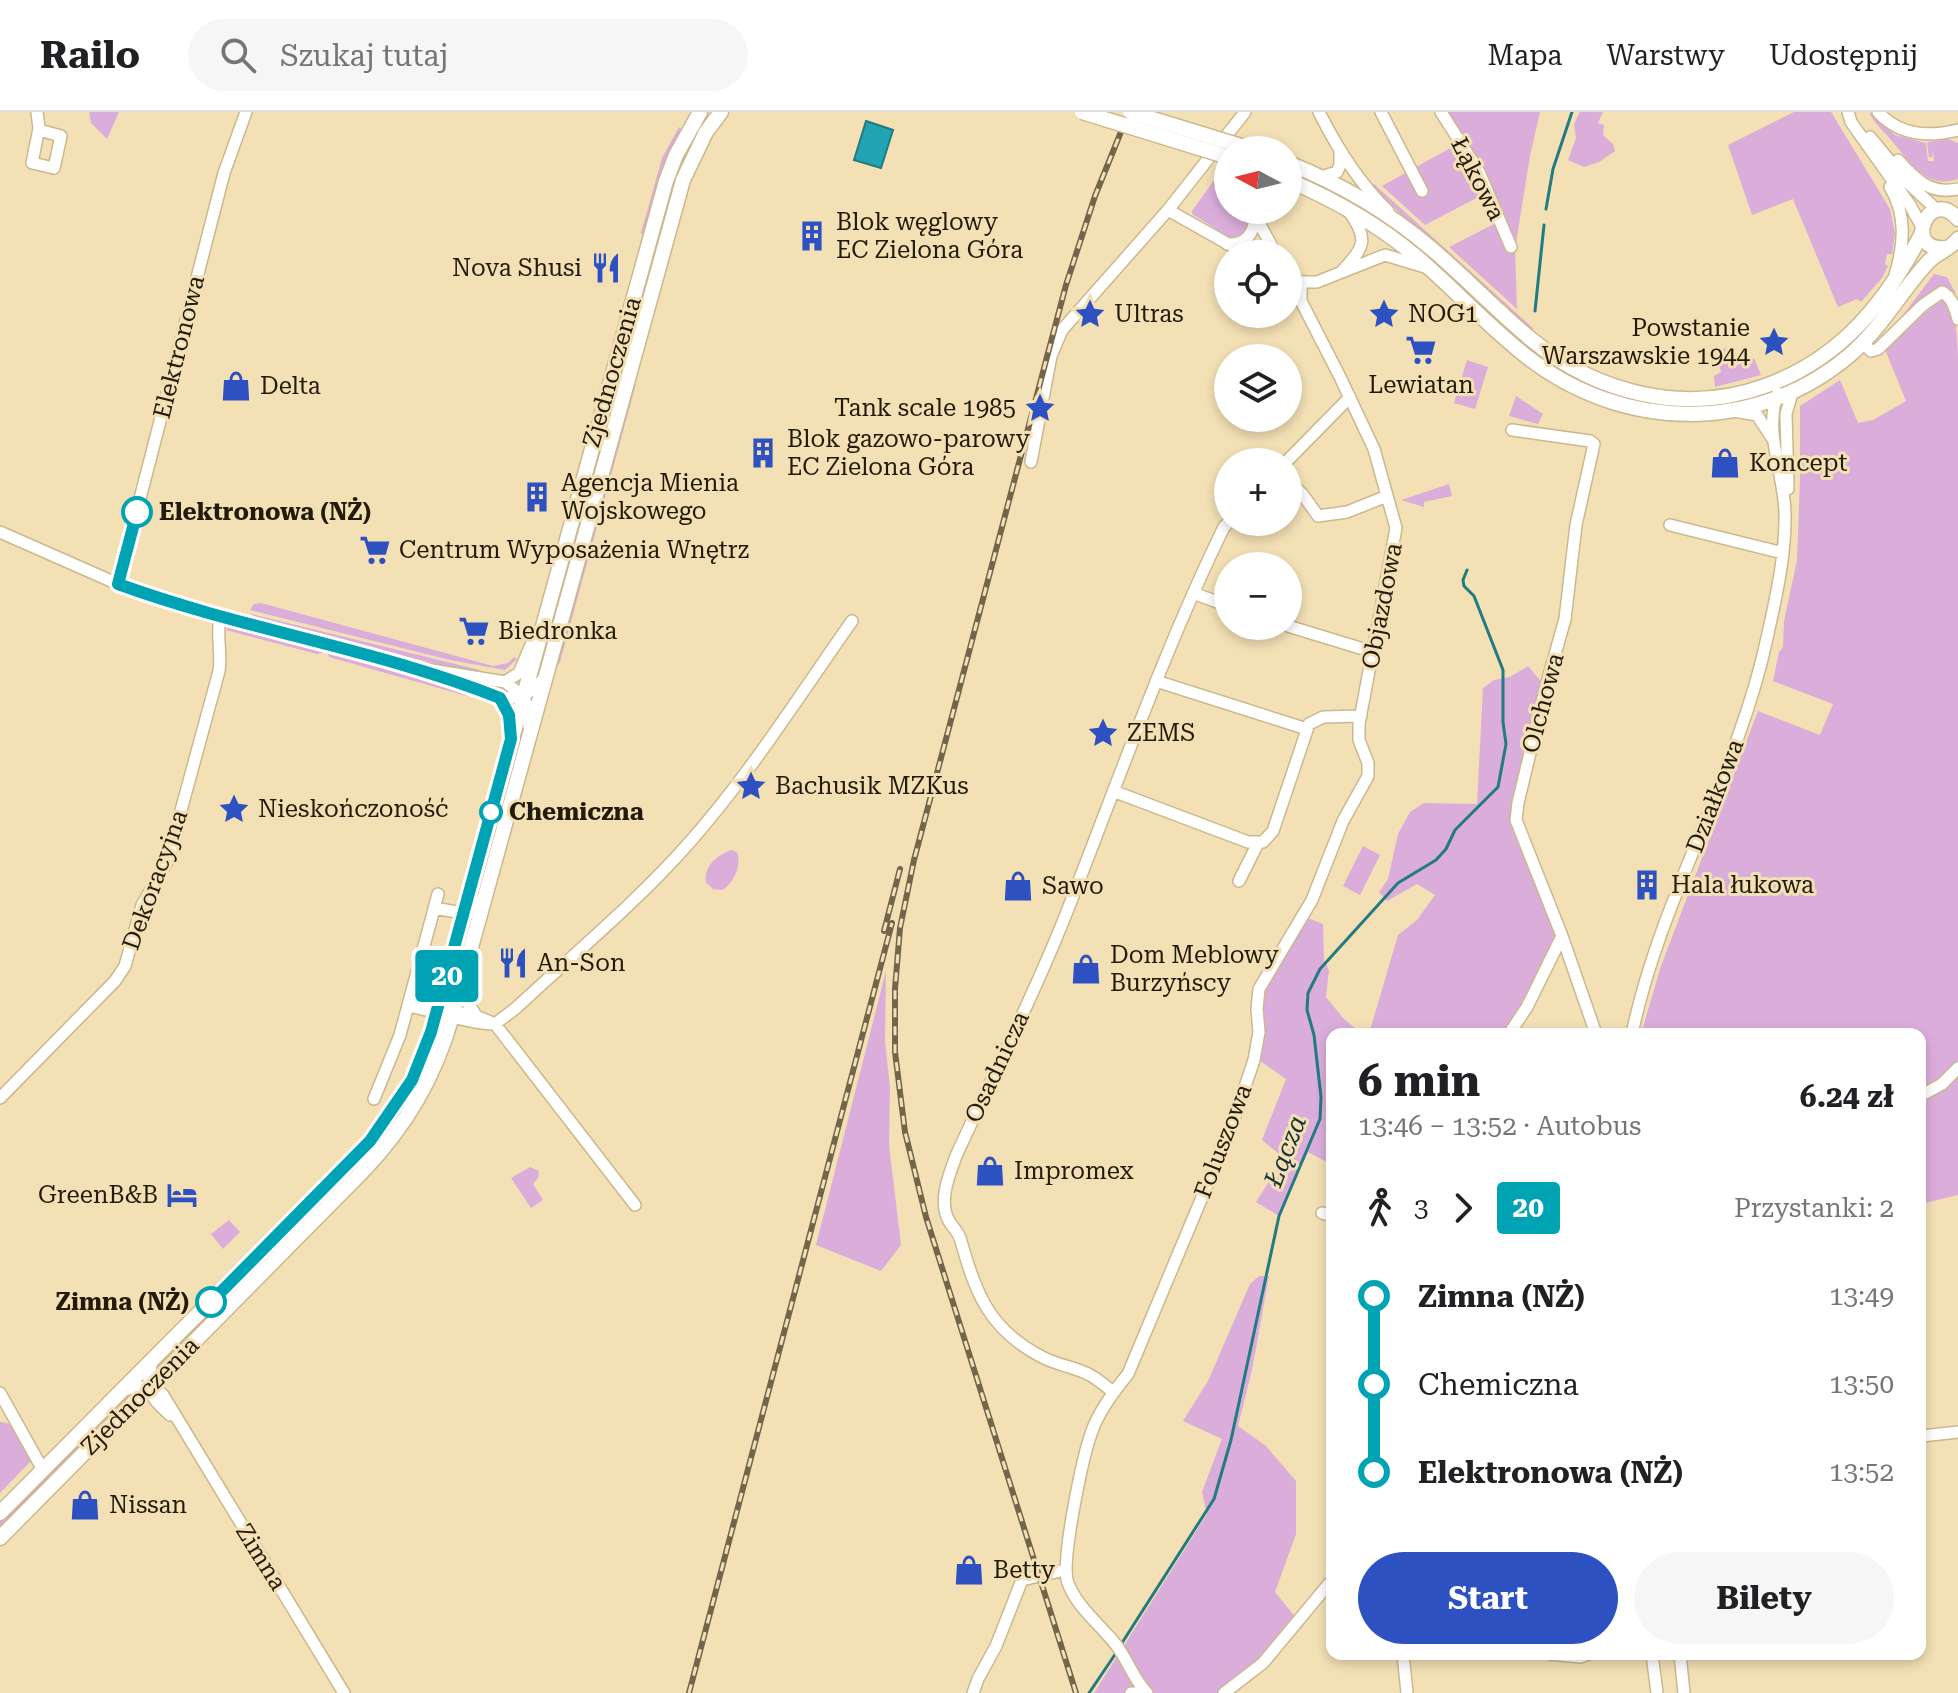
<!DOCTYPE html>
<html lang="pl">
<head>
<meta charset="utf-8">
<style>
  :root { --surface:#fff; --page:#f6f6f6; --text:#202124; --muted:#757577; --line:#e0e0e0; --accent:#2e51c1 }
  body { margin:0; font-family:"Roboto Serif",serif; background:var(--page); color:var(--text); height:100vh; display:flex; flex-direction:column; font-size:30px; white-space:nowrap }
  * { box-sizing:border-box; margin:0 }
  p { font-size:26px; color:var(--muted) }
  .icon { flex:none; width:44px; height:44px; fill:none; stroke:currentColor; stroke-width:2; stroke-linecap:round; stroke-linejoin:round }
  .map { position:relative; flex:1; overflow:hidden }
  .side { position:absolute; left:1326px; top:916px; width:600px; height:632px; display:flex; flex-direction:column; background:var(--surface); border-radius:16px; box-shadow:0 4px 12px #0003 }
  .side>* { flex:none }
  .badge { padding:0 16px; border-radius:6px; font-size:28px; line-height:52px }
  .needle { width:52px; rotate:277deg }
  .tools { position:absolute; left:1214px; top:24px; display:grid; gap:16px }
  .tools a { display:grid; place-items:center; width:88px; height:88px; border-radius:50%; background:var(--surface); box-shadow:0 4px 12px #0003; font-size:40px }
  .map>.badge { position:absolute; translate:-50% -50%; box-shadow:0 0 0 4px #fff }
  .legs { display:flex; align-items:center; gap:12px; height:88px; padding:0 32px; font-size:26px }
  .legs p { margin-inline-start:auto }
  .head { display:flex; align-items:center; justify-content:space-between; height:136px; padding:0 32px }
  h1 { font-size:44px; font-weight:700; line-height:60px }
  .primary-button { display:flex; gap:16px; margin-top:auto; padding:16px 32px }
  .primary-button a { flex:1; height:92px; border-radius:48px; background:var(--accent); color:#fff; font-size:32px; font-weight:700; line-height:92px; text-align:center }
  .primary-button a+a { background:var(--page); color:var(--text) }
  ul { padding:0 32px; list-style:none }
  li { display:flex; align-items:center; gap:28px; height:88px; font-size:30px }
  li i { display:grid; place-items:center; width:12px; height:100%; margin:0 10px; background:currentColor }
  li i::after { content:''; width:20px; height:20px; margin:-10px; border:6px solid; border-radius:50%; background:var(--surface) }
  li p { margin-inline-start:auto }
  li:first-child i { background:linear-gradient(#0000 50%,currentColor 0) }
  li:last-child i { background:linear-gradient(currentColor 50%,#0000 0) }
  header { display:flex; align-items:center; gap:48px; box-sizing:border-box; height:112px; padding:0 40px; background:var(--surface); border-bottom:2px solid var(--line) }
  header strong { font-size:38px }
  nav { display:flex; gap:44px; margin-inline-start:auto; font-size:28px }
  .search { width:560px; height:72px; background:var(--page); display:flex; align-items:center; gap:20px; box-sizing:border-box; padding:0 28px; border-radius:44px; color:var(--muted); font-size:30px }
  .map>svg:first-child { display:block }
</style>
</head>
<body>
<header>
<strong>Railo</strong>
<div class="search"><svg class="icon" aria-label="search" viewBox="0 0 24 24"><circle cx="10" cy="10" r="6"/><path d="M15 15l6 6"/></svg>Szukaj tutaj</div>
<nav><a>Mapa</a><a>Warstwy</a><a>Udostępnij</a></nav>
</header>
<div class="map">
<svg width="1958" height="1581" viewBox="0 0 1958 1581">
  <rect width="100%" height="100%" fill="#f3e0b5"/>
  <path fill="#dbaddb" d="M89,0h30l-12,27 -16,-16z
    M1442,0h98l-10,44 -15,93 2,60 -68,-62 51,-26 -14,-28 -61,32 -43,-39 81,-45z
    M1580,0h23l-5,11 6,2 -1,10 10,9 2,7 -16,11 -15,5 -16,-7 8,-22 -2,-14z
    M1794,0h37l59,97 5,24 -3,21h-5l-2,10 3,2 -6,12 -21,24 -4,-3 -19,8 -45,-108 -41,16 -24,-70z
    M1869,0l26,23 31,8 2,18h6l-1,-10 -1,6h-3l-2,-15 21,-3 10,4v36c-32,11 -48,-17 -66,-38 -8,-10 -18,-17 -23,-29z
    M679,15l3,3 -37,107 -4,-4 21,-75z
    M1220,60l8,7v31h16l4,8v11l-14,11 -42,-26v-3z
    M1374,72l160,145h-6l-157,-142z
    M1315,74l16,2 57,33 196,158 -2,6 -20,-10z
    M1934,162l13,3 9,17 -9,-5 -9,-1 -57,56z
    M1944,185l12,29 2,30v707l-12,13 -26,17v-59h-279l20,-68 97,-255 62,24 13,-31 -60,-23 6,-29 4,-5 1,-26 13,-61 3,-81v-73l40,-26 18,43 15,-3 33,-19 -22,-54z
    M1725,236l8,19 21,-9 7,17 -46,12 -1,-11 7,-4 -5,-21z
    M1467,248l21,7 -13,42 -21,-6z
    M634,269l2,3 -76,278 -3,4h-3z
    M1516,284l27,18 -5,10 -29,-8z
    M1449,372l3,12 -28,6v5l-23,-7z
    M261,491l232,63 15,-3 6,-6 3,2 -12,11 -55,-10 -200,-50 4,-6z
    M251,502l229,56 -6,3 -219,-53z
    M230,515l93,24 -1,2 -5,1 -91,-24z
    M327,540l133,37 7,7 -138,-39z
    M1528,554l16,19 -22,100 -1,41 49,119 -18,9 -47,80h-136l29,-99 19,-15 18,-25 -18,-11 -30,17 -8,-9 9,-13 10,-45 12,-22 14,-9 53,1 6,-116 11,-8 16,-3z
    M1363,734l17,9 -20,40 -17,-9z
    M731,738l6,2c5,12 -3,32 -15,38l-9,-1 -7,-7c-2,-17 11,-26 25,-32z
    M1305,805l18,7 1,36 5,10 -3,27 17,21 19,16h-30v131l-24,-13 -29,64 -23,-14 28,-44 -22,-18 24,-61 -26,-18 2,-26 -3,-38z
    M886,859l-1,71 5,45 -1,58 12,100 -20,26 -65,-26z
    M1958,961v122l-38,9v-104z
    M530,1055l9,4 -1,7 -5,6 10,16 -12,8 -20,-30z
    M229,1108l11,12 -17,17 -12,-15z
    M1259,1164h10l-17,94 -14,56 28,20 30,35v53l-21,58 21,26 -23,30 -55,45h-124l113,-179 -5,-22 20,-53 -39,-18 25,-40 42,-97z
    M133,1283l-133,136v-12l55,-54z
    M0,1310l11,2 20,37 -31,32z"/>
  <path fill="#21a4b3" stroke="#217b80" stroke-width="2" d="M866,9l27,9 -12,38 -27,-8z"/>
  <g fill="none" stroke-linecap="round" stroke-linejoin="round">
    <path stroke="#217b80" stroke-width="3" d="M1546,97l7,-40 19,-57
      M1535,199l9,-86
      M1120,1534l94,-147 17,-59 48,-224 41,-97 1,-22 -7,-62 -7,-25 1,-17 12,-24 78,-86 38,-23 10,-11 9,-19 43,-43 8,-43 -3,-22v-52l-29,-74 -10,-10 -1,-6 4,-10
      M1089,1581l27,-40"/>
    <g stroke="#cbb88e" stroke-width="14">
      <path id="minor" d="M37,0l2,16 -7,35 22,5 7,-32 -22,-6
        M1319,0c18,36 40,71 69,99
        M1381,0l41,79
        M1441,0l38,60 32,75
        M1848,0l3,10 59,83 12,22
        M1878,0c22,24 50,25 80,18
        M1870,25l37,45 30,28
        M1898,48c17,19 32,35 60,29
        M1321,65l16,-5 3,-7v-14
        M1890,75c17,28 14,58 5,88
        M1168,98l78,44
        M1252,98l24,44
        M1227,132c18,1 27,-9 28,-27
        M1343,158c21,-22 26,-31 7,-57
        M1288,165l13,5h16l68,-27 40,12
        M1863,231l8,8 7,-2 45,-44 19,-13c10,5 13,16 16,27
        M1734,299l23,4 15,23
        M1512,318l78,11 4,3 -18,81 -11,94 -19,67 -28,117 -2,17 46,116 34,98
        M1031,350l20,-106 11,-26 106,-120 77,-98
        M1286,350l64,-65
        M1288,368l15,15 15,21 29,-4 40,-16
        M1788,377l-2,-75 6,-21
        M1670,413l113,28
        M0,420l118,52 62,22 233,61 92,15 18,14 5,11 1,20
        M118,472l106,-411 22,-61
        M1193,481l35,13
        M1288,514l85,26
        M448,567c35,12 67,36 96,-1
        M1156,569l151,48
        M505,570l14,-9 15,-35
        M500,586l9,17 2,21
        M1113,679l135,51h15l10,-11 36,-107 14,-7 38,-1
        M1239,769l19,-38
        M434,796l34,6 14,-14
        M465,870l1,18 9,14
        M408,894c30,5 57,17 87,18l21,-16c58,-54 121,-106 173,-165 61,-69 110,-147 163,-222
        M447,901h22l26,11 140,181
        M1509,922l18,-27 35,-71
        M1632,922c28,-135 106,-260 135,-396 9,-41 19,-83 18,-126 -1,-38 -22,-81 -7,-119
        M1920,984l22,-12 16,-16
        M0,986l115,-117 10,-15 17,-61 25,-43 52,-191c3,-19 -3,-35 1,-53
        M374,987l26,-64 38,-141
        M1322,1101l10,3
        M152,1249c-7,31 -3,34 18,54
        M123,1278c13,-3 30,-6 40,5l181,298
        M1113,1280c-8,-6 -16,-14 -25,-18 -14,-7 -31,-9 -46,-17 -52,-27 -66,-62 -81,-116 -3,-11 -7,-11 -12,-20 -11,-19 0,-46 7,-65 36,-79 76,-156 108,-237 52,-131 98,-265 160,-392l5,-5
        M0,1281l43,77
        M1922,1324l36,-4
        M1403,1542l4,39
        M1549,1542l31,3 9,-3
        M1652,1542l5,39
        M1680,1542l4,39
        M973,1581l5,-14 18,-33 26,-66 43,-10
        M1131,1581h4
        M1147,1581c-13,-13 -19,-32 -30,-47 -16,-21 -39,-37 -49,-63 -8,-20 15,-128 24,-152 7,-20 22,-40 36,-57l103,-246 23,-68 5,-28 -2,-23 2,-20 53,-89 31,-79 25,-45v-13l-9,-23v-16l37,-196 -22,-79 -34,-72 -39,-76v-19
        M1224,1581l39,-30 69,-83"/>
    </g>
    <g stroke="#cbb88e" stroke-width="17">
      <path id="major" d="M1288,51c53,21 102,50 145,87 34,29 65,62 99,90 66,54 153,75 233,46 76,-27 122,-85 157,-153
        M1288,68c47,20 91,45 130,78 37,32 70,68 108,98 96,76 231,79 325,-2 31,-27 50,-63 78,-93 9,-9 21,-12 29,-22
        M1946,136c-45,4 -17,-63 12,-29
        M0,1401l370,-372c27,-33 49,-68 61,-109l235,-851 10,-26 24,-43
        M0,1426l362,-366c44,-46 73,-95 90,-156l231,-836 23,-48 15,-20"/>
    </g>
    <use href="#minor" stroke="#fff" stroke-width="11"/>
    <use href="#major" stroke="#fff" stroke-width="14"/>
    <g stroke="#72654b" stroke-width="6">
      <path id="rail" d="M884,819l16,-62
        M689,1581l203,-770
        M1076,1581l-150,-476 -21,-85 -10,-80v-63l5,-61 14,-68 152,-575 29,-89 34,-84"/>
    </g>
    <use href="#rail" stroke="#f3e0b5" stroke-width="3" stroke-dasharray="9" stroke-linecap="butt"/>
    <g stroke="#cbb88e" stroke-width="17" stroke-linecap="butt">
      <path id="major-bridge" d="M1082,0l146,45
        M1130,0l124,38"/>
    </g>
    <use href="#major-bridge" stroke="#fff" stroke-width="14"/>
  </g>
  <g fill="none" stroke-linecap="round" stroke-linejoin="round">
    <g stroke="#fff" stroke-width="18">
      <path id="line-1" d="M137,400l-19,72c126,46 259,65 382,114l9,17 2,24 -80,293 -19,48 -42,61 -159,161"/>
    </g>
    <use href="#line-1" stroke="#00a3b4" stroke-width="12"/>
  </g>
  <defs>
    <g id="building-bare" transform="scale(2.4)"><path d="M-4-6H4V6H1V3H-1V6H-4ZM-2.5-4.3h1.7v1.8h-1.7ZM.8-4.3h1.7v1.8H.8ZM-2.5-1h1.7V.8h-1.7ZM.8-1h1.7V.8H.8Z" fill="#2e51c1" stroke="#f3e0b5" stroke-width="2.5" paint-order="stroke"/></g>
    <g id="restaurant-bare" transform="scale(2.4)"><path d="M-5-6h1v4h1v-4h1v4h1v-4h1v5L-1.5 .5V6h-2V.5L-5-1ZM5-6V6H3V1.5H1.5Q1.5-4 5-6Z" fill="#2e51c1" stroke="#f3e0b5" stroke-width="2.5" paint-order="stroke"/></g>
    <g id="sight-bare" transform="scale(2.4)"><path d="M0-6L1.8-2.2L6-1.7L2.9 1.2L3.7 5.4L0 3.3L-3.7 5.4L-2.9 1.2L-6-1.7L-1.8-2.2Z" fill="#2e51c1" stroke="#f3e0b5" stroke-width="2.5" paint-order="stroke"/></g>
    <g id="supermarket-bare" transform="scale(2.4)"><path d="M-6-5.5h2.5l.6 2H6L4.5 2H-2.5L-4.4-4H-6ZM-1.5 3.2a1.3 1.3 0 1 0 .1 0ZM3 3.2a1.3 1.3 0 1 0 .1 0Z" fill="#2e51c1" stroke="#f3e0b5" stroke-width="2.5" paint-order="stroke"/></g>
    <g id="shop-bare" transform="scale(2.4)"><path d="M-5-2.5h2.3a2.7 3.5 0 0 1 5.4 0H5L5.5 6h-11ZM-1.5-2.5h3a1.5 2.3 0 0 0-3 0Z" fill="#2e51c1" stroke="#f3e0b5" stroke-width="2.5" paint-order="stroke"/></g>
    <g id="hotel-bare" transform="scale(2.4)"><path d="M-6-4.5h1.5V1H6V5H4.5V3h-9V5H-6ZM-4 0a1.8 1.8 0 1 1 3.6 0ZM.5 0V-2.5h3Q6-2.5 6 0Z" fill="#2e51c1" stroke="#f3e0b5" stroke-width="2.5" paint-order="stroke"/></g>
  </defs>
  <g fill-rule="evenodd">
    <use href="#building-bare" x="812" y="124"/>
    <use href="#restaurant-bare" x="606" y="156"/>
    <use href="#sight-bare" x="1090" y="202"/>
    <use href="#sight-bare" x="1384" y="202"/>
    <use href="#sight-bare" x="1774" y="230"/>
    <use href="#supermarket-bare" x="1421" y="238"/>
    <use href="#shop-bare" x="236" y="274"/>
    <use href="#sight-bare" x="1040" y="296"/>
    <use href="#building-bare" x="763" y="341"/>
    <use href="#shop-bare" x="1725" y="351"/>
    <use href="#building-bare" x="537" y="385"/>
    <use href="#supermarket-bare" x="375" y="438"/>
    <use href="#supermarket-bare" x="474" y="519"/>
    <use href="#sight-bare" x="1103" y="621"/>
    <use href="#sight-bare" x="751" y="674"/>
    <use href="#sight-bare" x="234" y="697"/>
    <use href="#building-bare" x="1647" y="773"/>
    <use href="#shop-bare" x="1018" y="774"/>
    <use href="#restaurant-bare" x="513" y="851"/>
    <use href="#shop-bare" x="1086" y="857"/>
    <use href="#shop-bare" x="990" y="1059"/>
    <use href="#hotel-bare" x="182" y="1083"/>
    <use href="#shop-bare" x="85" y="1393"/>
    <use href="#shop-bare" x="969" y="1458"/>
  </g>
  <g fill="#fff" stroke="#00a3b4" stroke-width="4">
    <circle cx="137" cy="400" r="14"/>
    <circle cx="491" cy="700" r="10"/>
    <circle cx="211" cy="1190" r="14"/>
  </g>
  <g text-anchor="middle" stroke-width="6" stroke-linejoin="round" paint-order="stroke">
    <g font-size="24" fill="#221a0a" stroke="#f3e0b5">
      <text transform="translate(1478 67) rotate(63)" y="8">Łąkowa</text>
      <text transform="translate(179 235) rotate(-76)" y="8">Elektronowa</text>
      <text transform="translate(612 260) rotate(-74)" y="8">Zjednoczenia</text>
      <text transform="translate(1382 494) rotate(-79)" y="8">Objazdowa</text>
      <text transform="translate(1543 591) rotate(-75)" y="8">Olchowa</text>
      <text transform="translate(1715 684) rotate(-69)" y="8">Działkowa</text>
      <text transform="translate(155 768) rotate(-70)" y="8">Dekoracyjna</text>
      <text transform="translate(997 955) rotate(-65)" y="8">Osadnicza</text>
      <text transform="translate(1223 1029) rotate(-69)" y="8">Foluszowa</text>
      <text transform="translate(140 1284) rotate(-45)" y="8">Zjednoczenia</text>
      <text transform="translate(261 1445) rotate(58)" y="8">Zimna</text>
    </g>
    <g font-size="24" fill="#221a0a" stroke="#f3e0b5" text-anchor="start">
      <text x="836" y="118">Blok węglowy<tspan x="836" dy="28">EC Zielona Góra</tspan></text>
      <text x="582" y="164" text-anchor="end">Nova Shusi</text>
      <text x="1114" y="210">Ultras</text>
      <text x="1408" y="210">NOG1</text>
      <text x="1750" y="224" text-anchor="end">Powstanie<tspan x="1750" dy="28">Warszawskie 1944</tspan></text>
      <text x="1421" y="281" text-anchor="middle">Lewiatan</text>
      <text x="260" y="282">Delta</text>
      <text x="1016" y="304" text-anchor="end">Tank scale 1985</text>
      <text x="787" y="335">Blok gazowo-parowy<tspan x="787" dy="28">EC Zielona Góra</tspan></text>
      <text x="1749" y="359">Koncept</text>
      <text x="561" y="379">Agencja Mienia<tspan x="561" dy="28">Wojskowego</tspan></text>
      <text x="399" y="446">Centrum Wyposażenia Wnętrz</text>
      <text x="498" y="527">Biedronka</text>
      <text x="1127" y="629">ZEMS</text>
      <text x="775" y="682">Bachusik MZKus</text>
      <text x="258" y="705">Nieskończoność</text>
      <text x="1671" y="781">Hala łukowa</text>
      <text x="1042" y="782">Sawo</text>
      <text x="1110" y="851">Dom Meblowy<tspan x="1110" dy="28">Burzyńscy</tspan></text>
      <text x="537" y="859">An-Son</text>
      <text x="1014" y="1067">Impromex</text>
      <text x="158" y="1091" text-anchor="end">GreenB&amp;B</text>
      <text x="109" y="1401">Nissan</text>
      <text x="993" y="1466">Betty</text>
    </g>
    <g font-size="24" font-weight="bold" fill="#221a0a" stroke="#f3e0b5" text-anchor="start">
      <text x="159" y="408">Elektronowa (NŻ)</text>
      <text x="509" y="708">Chemiczna</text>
      <text x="189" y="1198" text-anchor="end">Zimna (NŻ)</text>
    </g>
    <g font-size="26" font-style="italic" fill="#193336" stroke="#f3e0b5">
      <text transform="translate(1285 1039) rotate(-69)" y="9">Łącza</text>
    </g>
  </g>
</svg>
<div class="tools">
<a><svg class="needle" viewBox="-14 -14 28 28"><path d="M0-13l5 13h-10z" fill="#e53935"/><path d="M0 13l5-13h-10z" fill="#757577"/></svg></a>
<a><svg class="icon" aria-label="locate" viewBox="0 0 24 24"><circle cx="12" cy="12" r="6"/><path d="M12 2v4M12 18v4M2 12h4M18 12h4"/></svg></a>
<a><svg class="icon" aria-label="layers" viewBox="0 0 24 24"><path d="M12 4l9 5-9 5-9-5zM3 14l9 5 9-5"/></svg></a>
<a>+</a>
<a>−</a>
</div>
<b class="badge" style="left:447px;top:864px;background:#00a3b4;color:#fff">20</b>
<section class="side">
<div class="head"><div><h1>6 min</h1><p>13:46 – 13:52 · Autobus</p></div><b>6.24 zł</b></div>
<div class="legs"><svg class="icon" aria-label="walk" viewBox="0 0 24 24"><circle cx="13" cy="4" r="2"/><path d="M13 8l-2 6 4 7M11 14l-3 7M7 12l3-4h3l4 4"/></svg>3<svg class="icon" aria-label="forward" viewBox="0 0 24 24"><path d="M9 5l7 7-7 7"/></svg><b class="badge" style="background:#00a3b4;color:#fff">20</b><p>Przystanki: 2</p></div>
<ul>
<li><i style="color:#00a3b4"></i><b>Zimna (NŻ)</b><p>13:49</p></li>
<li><i style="color:#00a3b4"></i><span>Chemiczna</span><p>13:50</p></li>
<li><i style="color:#00a3b4"></i><b>Elektronowa (NŻ)</b><p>13:52</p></li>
</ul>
<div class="primary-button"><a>Start</a><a>Bilety</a></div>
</section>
</div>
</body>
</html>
